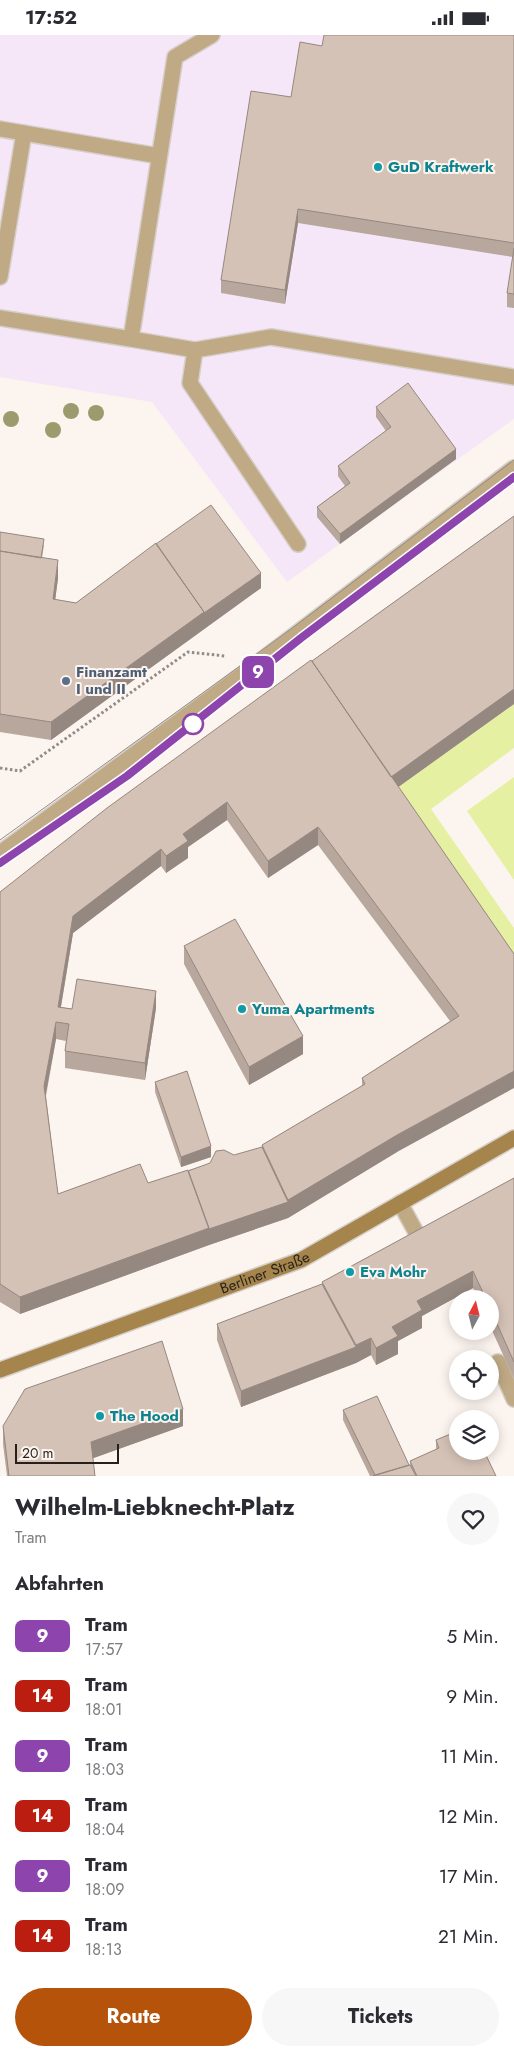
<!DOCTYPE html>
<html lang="de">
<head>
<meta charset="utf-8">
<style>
  :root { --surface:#fff; --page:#f7f7f7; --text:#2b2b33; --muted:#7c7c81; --accent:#b45309 }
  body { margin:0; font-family:Jost,sans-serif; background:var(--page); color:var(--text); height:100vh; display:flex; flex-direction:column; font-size:19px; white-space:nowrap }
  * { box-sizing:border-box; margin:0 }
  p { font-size:16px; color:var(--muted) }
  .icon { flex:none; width:28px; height:28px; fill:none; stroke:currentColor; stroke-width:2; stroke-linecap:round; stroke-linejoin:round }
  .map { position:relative; height:1441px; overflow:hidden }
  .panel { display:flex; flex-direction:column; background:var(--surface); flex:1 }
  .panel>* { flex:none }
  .badge { padding:0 10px; border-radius:8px; font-size:18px; line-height:32px }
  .needle { width:32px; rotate:7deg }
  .tools { position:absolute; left:449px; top:1255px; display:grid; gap:10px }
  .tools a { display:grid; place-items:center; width:50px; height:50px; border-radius:50%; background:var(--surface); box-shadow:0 2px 12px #0003; font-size:25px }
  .scale { position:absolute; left:15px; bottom:12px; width:104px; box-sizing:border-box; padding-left:5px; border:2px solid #261f1b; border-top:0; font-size:14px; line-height:18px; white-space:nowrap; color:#261f1b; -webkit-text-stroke:4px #fcf4ef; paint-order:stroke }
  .map>.badge { position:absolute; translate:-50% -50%; box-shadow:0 0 0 2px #fff }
  h2 { padding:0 15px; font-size:19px; line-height:45px }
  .round { display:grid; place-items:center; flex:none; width:52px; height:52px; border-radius:26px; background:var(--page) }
  .overview { display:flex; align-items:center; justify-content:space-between; height:85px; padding:0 15px }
  h1 { font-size:24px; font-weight:700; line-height:38px }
  .button { display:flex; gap:10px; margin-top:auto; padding:10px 15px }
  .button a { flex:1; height:58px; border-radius:30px; background:var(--accent); color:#fff; font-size:20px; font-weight:700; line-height:58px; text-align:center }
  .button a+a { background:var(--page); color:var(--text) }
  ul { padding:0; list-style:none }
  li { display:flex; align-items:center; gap:15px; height:60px; padding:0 15px }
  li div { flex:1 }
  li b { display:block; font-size:19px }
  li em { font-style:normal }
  li .badge { min-width:55px; font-weight:700; text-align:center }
  .status { display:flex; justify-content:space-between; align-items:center; height:35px; padding:0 25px; background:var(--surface); direction:ltr }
  .status svg { height:14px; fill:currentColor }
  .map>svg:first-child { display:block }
</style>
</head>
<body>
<div class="status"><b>17:52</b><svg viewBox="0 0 49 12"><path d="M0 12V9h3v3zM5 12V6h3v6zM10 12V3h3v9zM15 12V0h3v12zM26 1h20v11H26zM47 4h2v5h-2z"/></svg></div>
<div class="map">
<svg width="514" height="1441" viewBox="0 0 514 1441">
  <rect width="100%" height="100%" fill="#fcf4ef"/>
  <path fill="#f5e6f8" d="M0,0h514v384l-227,163 -135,-180 -152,-25z"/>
  <path fill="#e5f0a3" d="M514,669v44l-83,61 83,119v44l-124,-179z
    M514,742v103l-47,-69z"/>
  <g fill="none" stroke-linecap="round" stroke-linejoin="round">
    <g stroke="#d5cec9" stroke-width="18">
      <path id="service" d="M212,0l-37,22 -44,282 64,11 76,-13 243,40
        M0,94l159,27
        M0,242l24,-144
        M0,283l131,21
        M195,315l-5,33 108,161
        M0,818l262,-193
        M400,1168l23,42
        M498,1327l16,37"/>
    </g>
    <g stroke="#d5cec9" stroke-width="18">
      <path id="minor" d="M262,625l252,-192"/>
    </g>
    <g stroke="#d5cec9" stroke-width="18">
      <g id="secondary">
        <path id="s1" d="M0,1335l301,-110 213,-122"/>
      </g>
    </g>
    <path stroke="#938b87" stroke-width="3" stroke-dasharray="2.5 2.5" stroke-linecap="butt" d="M0,733l20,3 168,-119 37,4"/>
    <use href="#service" stroke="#c0aa85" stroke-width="15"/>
    <use href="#minor" stroke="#c0aa85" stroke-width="15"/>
    <use href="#secondary" stroke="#a5854c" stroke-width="15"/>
    <path stroke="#958d89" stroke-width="1" d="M0,805l291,-211 223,-169
      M0,828l127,-87 174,-138 213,-161"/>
  </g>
  <g fill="#9b9b6d">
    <circle cx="71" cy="376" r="8"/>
    <circle cx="96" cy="378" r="8"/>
    <circle cx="11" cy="384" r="8"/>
    <circle cx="53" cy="395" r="8"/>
  </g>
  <path fill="#b7a79d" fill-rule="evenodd" d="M514,0v273l-7,-1v-14l6,-36 -215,-34 -13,81 -64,-11v-13l70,-183 31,-51z
    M376,372l80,52 -116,85 -23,-27v-10l28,-21 -7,-10v-10l48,-35 -10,-14z
    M514,481v188l-116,83 116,167 -117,198 -109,66 -79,27 -189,69 -20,-12v-410l312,-231zM227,785l41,58 50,-33 132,176 -88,57v8l-100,59v2l-114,36 -90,11 -12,-98 10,-57 10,2 -1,10v17l80,12 11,-72 -84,1 -11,-2 12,-74 88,-67 5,7 22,-15v-11z
    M0,497l44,13 -2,13 16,20 -3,22 21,3 80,-59 105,44 -210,152 -51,-8z
    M184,911l119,108 -54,31 -65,-121z
    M155,1047l56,75 -30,10 -26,-75z
    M514,1143v201l-24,-53v-27h-12l-5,-11 -51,28v12l-24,13v13l-22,11 -5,-10 -15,8 -115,44 -24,-67v-16l105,-40v-2z
    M343,1375l66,55h1v-4l26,-11v-10l20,1 40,35h-126l-27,-56z
    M3,1391h180l-90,32 2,18h-88l-4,-32z"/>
  <path fill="#958880" d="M298,174v14l-13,81v-14z
    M456,414v10l-116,85v-10z
    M58,525v18l-5,39v-18z
    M261,538v15l-210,152v-18l153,-110z
    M514,654v15l-124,89v-16z
    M227,767v18l-39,27v11l-22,15v-17l17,-22z
    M318,792v18l-50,33v-17z
    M161,814v17l-88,67 -15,91v-17l15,-91z
    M156,956v17l-11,72v-17z
    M56,987v17l-12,64v-17z
    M303,1001v18l-54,31v-18z
    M514,1036v17l-117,64 -109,66 -79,27 -189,69v-17l189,-69 79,-26v-2l109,-65z
    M211,1111v11l-30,10v-10z
    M473,1236v17l-51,28v12l-24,13v13l-22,11v-17l16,-21 25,-26z
    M371,1303v17l-15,8 -115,44v-16l115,-44v-2z
    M183,1374v17l-92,33v-17z"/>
  <path fill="#d5c2b7" stroke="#958880" d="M324,0h190v208l-216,-34 -13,81 -64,-10 30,-189 40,6 9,-55 22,4z
    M514,213v46l-7,-1z
    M408,348l48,66 -116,85 -23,-27 33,-24 -12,-17 53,-39 -15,-20z
    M211,470l50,68 -57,40v-1l-48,-68z
    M514,481v173l-123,88 -79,-116z
    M0,497l44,7 -3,19 -41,-7z
    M156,508l48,69 -153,110 -51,-8v-163l58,9 -5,39 23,4z
    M311,625l203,294v117l-117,64 -109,65 -26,-55 103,-61 -3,-6 97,-62 -141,-189 -50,34 -41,-59 -44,32 5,7 -22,15 -5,-7 -88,67 -15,91 14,2 5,-30 79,12 -11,72 -80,-12 4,-27 -13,-2 -12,64 14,108 82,-30 8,19 40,-13 21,58 -189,69 -20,-13v-392l107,-84z
    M235,884l68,117 -54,31 -65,-121z
    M187,1036l24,75 -30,11 -26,-75z
    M262,1112l26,55 -79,27 -21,-58 22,-8 6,-12 8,-1 10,5z
    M514,1143v184l-24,-54v-9h-4l-13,-28 -56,30 5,9 -30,17 6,9 -22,12 -5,-10 -15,7 -34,-63z
    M322,1249l34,63 -115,44 -24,-67z
    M162,1306l21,68 -92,33 4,34h-86l-6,-50 22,-37z
    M377,1361l32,69 -34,10 -32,-65z
    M453,1398l3,8 2,-1v11h26l12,25h-79l-7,-15 29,-13 -3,-8z
    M410,1430l6,11h-43z"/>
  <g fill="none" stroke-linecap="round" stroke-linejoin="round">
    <g stroke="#fff" stroke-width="11">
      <path id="line" d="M0,828l127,-87 174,-138 213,-161"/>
    </g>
    <use href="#line" stroke="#8e44ad" stroke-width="8"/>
  </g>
  <g fill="#0f9aa8" stroke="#fcf4ef" stroke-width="2">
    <circle cx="378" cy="132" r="5"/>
    <circle cx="242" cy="974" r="5"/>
    <circle cx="350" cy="1237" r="5"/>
    <circle cx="100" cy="1381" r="5"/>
  </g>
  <circle fill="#5c6f8a" stroke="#fcf4ef" stroke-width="2" cx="66" cy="646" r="5"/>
  <circle fill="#fff" stroke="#8e44ad" stroke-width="2.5" cx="193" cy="689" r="10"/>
  <g text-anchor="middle" stroke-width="4" stroke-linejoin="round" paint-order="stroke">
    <g font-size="15" font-weight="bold" fill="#0d838f" stroke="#fcf4ef" text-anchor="start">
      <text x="388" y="137">GuD Kraftwerk</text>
      <text x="252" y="979">Yuma Apartments</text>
      <text x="360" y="1242">Eva Mohr</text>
      <text x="110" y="1386">The Hood</text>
    </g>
    <g font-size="15" font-weight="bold" fill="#4e5e75" stroke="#fcf4ef" text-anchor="start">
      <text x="76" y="642">Finanzamt<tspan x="76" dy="17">I und II</tspan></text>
    </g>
    <g font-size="15" fill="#261f1b" stroke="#fcf4ef">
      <text dy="5" stroke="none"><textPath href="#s1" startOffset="282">Berliner Straße</textPath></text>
    </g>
  </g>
</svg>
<div class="tools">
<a><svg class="needle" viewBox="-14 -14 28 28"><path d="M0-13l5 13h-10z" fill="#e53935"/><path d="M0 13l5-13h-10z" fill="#7c7c81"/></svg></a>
<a><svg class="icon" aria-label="locate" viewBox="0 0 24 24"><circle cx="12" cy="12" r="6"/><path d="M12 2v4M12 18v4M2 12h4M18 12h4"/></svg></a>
<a><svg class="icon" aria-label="layers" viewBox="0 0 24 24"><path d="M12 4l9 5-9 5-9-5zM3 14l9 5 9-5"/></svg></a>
</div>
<div class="scale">20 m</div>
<b class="badge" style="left:258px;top:637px;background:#8e44ad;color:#fff">9</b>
</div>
<section class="panel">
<div class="overview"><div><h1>Wilhelm-Liebknecht-Platz</h1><p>Tram</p></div><a class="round"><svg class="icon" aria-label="heart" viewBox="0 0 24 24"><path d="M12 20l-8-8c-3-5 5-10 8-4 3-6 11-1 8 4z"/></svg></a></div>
<h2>Abfahrten</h2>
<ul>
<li><span class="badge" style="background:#8e44ad;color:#fff">9</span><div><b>Tram</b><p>17:57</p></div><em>5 Min.</em></li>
<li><span class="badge" style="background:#bb1e10;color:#fff">14</span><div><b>Tram</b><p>18:01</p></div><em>9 Min.</em></li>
<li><span class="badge" style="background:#8e44ad;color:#fff">9</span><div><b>Tram</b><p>18:03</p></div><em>11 Min.</em></li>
<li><span class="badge" style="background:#bb1e10;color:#fff">14</span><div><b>Tram</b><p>18:04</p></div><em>12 Min.</em></li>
<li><span class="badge" style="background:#8e44ad;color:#fff">9</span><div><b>Tram</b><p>18:09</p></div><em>17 Min.</em></li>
<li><span class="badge" style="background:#bb1e10;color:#fff">14</span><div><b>Tram</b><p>18:13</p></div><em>21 Min.</em></li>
</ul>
<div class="button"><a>Route</a><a>Tickets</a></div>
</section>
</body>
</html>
